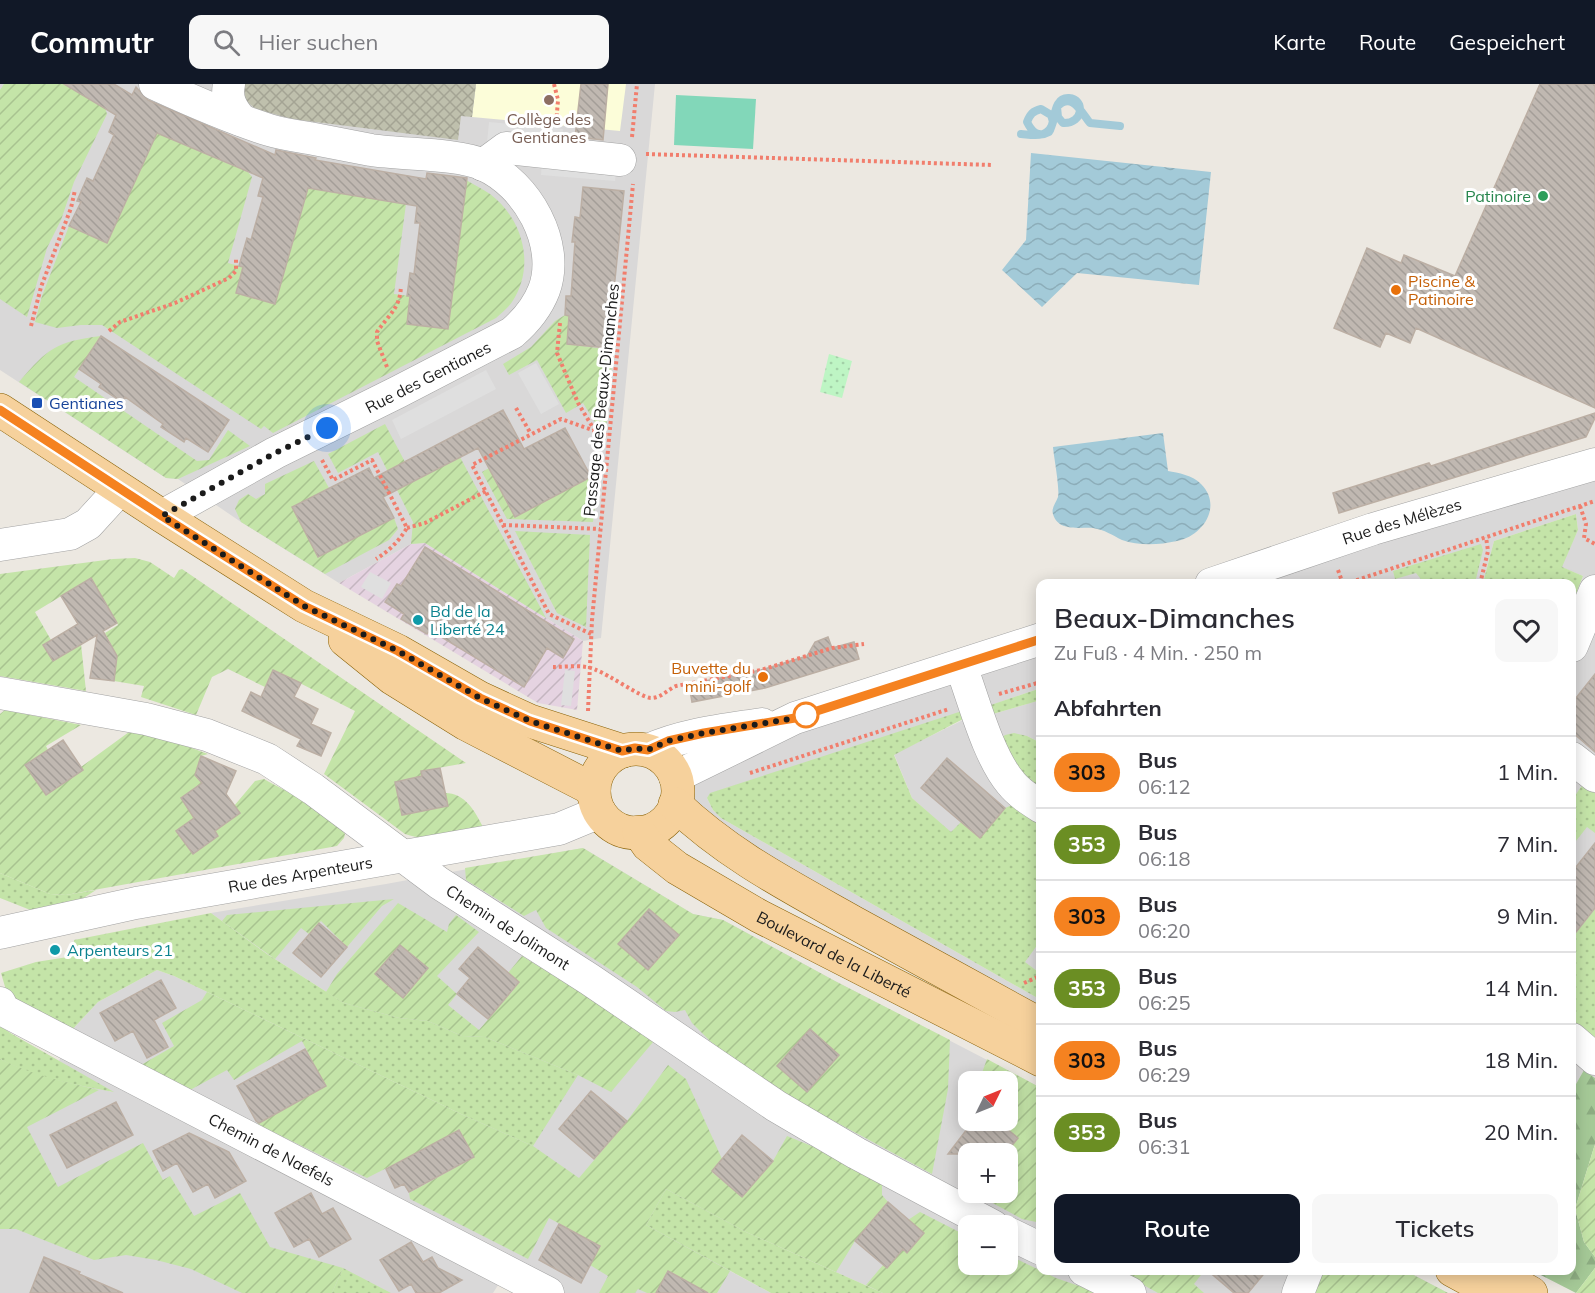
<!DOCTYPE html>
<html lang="de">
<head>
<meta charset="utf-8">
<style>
  :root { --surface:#fff; --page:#f7f7f7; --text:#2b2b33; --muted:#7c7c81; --line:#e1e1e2; --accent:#111827 }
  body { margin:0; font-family:Mulish,sans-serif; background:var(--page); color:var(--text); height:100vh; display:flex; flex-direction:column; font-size:22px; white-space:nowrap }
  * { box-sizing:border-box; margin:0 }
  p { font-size:20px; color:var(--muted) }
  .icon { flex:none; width:33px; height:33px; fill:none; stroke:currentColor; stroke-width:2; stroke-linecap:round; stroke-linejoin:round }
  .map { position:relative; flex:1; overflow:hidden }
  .sheet { position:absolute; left:1036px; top:495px; width:540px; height:696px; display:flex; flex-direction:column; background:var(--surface); border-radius:12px; box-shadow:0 3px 15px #0003 }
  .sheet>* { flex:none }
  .badge { padding:0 12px; border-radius:20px; font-size:21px; line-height:39px }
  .needle { width:39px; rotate:47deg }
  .tools { position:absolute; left:958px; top:987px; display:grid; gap:12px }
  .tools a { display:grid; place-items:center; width:60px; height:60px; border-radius:12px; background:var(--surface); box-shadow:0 3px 15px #0003; font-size:30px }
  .you { position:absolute; width:30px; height:30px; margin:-15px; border:4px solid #fff; border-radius:50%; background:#1a73e8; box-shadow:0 0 0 9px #1a73e833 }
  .map>.badge { position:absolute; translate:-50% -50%; box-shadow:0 0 0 3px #fff }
  h2 { padding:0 18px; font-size:22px; line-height:54px }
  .round { display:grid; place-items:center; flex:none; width:63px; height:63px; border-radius:12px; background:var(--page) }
  .overview { display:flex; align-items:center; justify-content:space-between; height:102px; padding:0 18px }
  h1 { font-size:28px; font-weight:600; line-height:45px }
  .action { display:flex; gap:12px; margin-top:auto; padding:12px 18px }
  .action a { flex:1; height:69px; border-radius:12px; background:var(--accent); color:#fff; font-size:24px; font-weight:600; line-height:69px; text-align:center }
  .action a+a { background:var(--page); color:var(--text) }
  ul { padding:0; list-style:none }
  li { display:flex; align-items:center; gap:18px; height:72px; padding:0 18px; border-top:2px solid var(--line) }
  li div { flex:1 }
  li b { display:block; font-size:22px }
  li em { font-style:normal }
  li .badge { min-width:66px; font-weight:700; text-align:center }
  header { display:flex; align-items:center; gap:36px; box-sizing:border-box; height:84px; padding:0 30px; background:var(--accent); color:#fff }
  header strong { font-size:28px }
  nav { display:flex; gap:33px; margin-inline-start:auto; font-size:21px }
  .search { width:420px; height:54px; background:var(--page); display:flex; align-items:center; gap:15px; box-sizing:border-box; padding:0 21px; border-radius:12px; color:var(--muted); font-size:22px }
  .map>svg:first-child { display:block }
</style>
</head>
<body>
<header>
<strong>Commutr</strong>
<div class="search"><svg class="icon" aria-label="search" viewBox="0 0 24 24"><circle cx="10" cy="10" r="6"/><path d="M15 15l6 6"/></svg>Hier suchen</div>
<nav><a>Karte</a><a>Route</a><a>Gespeichert</a></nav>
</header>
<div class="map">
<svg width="1595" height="1209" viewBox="0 0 1595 1209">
  <defs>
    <pattern id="industrial-furrows" width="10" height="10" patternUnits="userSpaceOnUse" patternTransform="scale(1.5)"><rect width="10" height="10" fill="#e5d3e1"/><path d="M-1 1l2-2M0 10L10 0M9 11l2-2" fill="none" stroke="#c4b5c0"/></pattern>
    <pattern id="construction-cross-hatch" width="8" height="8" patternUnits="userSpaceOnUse" patternTransform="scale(1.5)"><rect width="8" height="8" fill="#bfc0ad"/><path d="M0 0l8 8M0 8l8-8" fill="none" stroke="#a4a494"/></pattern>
    <pattern id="grass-dots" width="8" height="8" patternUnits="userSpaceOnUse" patternTransform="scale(1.5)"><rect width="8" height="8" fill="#c4e4a8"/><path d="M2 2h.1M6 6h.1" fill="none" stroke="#a8c390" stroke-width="1.8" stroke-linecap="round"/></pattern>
    <pattern id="forest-firs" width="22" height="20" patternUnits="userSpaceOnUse" patternTransform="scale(1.5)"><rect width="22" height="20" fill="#a5c997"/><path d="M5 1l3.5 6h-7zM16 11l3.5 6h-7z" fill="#8dac82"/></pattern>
    <pattern id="park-dots" width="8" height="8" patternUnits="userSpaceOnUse" patternTransform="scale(1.5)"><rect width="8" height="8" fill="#bef5c4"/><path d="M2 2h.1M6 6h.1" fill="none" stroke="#a3d1a8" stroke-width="1.8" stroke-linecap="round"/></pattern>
    <pattern id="garden-furrows" width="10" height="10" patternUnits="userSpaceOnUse" patternTransform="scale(1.5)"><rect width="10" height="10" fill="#c4e4a8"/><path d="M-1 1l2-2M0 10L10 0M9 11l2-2" fill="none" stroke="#a8c390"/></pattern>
    <pattern id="water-waves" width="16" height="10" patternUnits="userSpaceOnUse" patternTransform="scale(1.5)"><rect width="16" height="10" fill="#a3cad8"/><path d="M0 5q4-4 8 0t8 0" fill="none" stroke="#8cadb9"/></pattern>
    <pattern id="building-back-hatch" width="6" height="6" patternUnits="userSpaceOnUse" patternTransform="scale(1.5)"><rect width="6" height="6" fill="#c0b8b1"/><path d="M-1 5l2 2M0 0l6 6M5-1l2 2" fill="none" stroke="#a49e98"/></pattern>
  </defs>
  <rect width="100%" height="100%" fill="#ece8e1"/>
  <path fill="#d9d8d8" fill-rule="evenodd" d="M0,0h655l-54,554 -18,3 -158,-98 -14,1 -72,39 -98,-61 -63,-43 -12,-1 -166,-108z
    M1595,393v601l-11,-8 -12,21v-487l11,-28 -22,-9 17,-37 -2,-16 -82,27 -11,42 -107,1 -5,-3 -10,3h-124z
    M1041,565v39l-58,20 10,6 48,-14v43l-14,-7 9,57 -56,45 -29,-5 -39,-35 -18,-44 71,-35 -258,79 6,12 8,8 320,182v10l-319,-178 -23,-23 -17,-40z
    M583,764l110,66 30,6 112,61 206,107v182l365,1 42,22h-565l-137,-61 -16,39 41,22h-248l-23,-11 -7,11h-493v-234l112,33 -53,-31 11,-29 28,-30 59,-32 17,6 289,139 -119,-112 -77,-49 -56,-41 175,-29zM969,998h39v38h-39zM969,1070h39v38h-39zM969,1142h39v38h-39z
    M1041,856v34l-17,-12z"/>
  <path fill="url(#industrial-furrows)" d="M425,459l158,98 -6,69 -39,-7 -199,-120 72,-39z"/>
  <path fill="#fcfdd9" d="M476,0h150l-6,47 -148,-14z"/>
  <path fill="url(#construction-cross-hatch)" d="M240,0h236l-4,33 -11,-1 -3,24 -166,-21 -36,-10 -13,-10z"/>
  <path fill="url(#grass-dots)" d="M1576,430l2,16 -16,37 21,9 -11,28v-20l-89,-1 11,-42z
    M1481,460l2,6 -8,33h-51l-8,-10 -21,6 -2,-8z
    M1041,604v12l-48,14 -11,-6z
    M962,627l3,7 -71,37 18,43 39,34 10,-10 19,16 25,-30 10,-4 26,14v122l-16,22 16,12v26l-320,-182 -8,-8 -6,-12 3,-5z
    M1014,649l13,3 14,7v53l-5,-3 -37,-53 6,-5z
    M1583,700l12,9v40l-8,-6 -15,19v-46z
    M0,789l50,21 16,1 30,-5 -31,20 -22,5 -43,-17z
    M1595,825v134l-23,-18v-87z
    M211,829l56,41 77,49 55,15 29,3 34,15 23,1 93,38 -45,71 -70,-31 -289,-139 -17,-6 -59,32 -28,30 -62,-35 -7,-24 35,-11 38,-6v-16z
    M0,942l12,8 102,58c-39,-7 -78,-14 -114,-33z
    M666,1105l80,43 137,61h-112l-125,-68z
    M343,1184l48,25h-59z"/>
  <path fill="url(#forest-firs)" d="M1584,986l11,8v66l-20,65 9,33 11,15v11l-19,25 -43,-22 39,-1v-179z"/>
  <path fill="url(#park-dots)" d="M829,270l23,7 -10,37 -22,-6z"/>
  <path fill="url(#garden-furrows)" d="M4,0h60l41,24 2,6 -33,68 -13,38 -14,28 -20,69 -27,-18v-209z
    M157,49l91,39 4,5 -24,86 15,4 32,37 33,-116 98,16 -12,90 16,2 -3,28 41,5 18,-149c8,5 17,9 24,14 33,25 46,72 22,108 -4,6 -11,11 -16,16l-223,115 -9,-7 -3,3 -159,-104h-21l-24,3 -22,-6 7,-26 27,-70 38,17z
    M565,231l4,1 -2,28 46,6 -7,79 -8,-2 -15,-24 -17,10 -29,-53 -28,15 -6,-11 28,-17 24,-26z
    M101,252l-27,41 123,84 12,-1 19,-30 22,16 -72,33 -12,-1 -147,-96c30,-35 37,-40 82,-46z
    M385,340l30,57 45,-24 86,161 -121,-75 -14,1 2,-22 -35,-70 -40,21 -10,-19z
    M314,377l15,27 -36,19 25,50 76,-39 4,11 -9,11 -64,34 -84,-52 -6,-13 4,-9 9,-6 8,5 9,-5v-10z
    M489,384l26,49 84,-45 -6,50 -86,-3 -25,-47z
    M515,447l75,4 -4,92 -29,-14z
    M135,474l15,4 24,16 5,-8 3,-1 284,194 -45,8 1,5 -26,6 6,33 45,-9 -2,-13c20,0 30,18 38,34 -24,5 -54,16 -78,7l-81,-60 31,-63 -81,-41 -9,17 -37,-18 -16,8 -16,38 -55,-18 3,-11 -30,-5 3,-25 -12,-23 13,-8 -27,-47 -56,34 16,28 30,4 5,47 -86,-15v-102l113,-15z
    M5,626l76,15 -35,21 2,4 -22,15 20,29 37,-24 -2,-3 48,-35 52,10 8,5 19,7 -7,2 -6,19 7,8 -21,15 13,20 -18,13 17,23 25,-18 -3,-5 25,-18 -6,-7 21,-25 9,-2c24,14 67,32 81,55l-1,4 -7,8 -271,49 -16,-1 -50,-21v-159z
    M583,764l110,66 30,6 112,61 115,59 -2,49 -16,85 -163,-88 -58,-44 -19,-19 -7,-13 -10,2 -9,-1 -29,-24 -91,-59 -10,-18 -12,6 -58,-36 -1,-12z
    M394,815l-12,7 -35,41 -26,-26 -12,13 -8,-6 -26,31 -53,-38 5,-6z
    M398,819l49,29 2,-8 7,-9 23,17 -42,44 20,18 -9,11 31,25 40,-47 -11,-10 14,-17 49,30 88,49 -48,57 -33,-17 -93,-38 -23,-1 -34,-15 -29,-3 -55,-15 -18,-11 11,-18z
    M207,908l256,123 70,31 46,32 48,-57 41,-56 18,14 36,80 -10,13 30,25 31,-36 14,-25 27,11 68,37v11l6,7 -33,39 -19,31 -90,-40 -80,-43 -20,36 84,46 -13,22h-9l-39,-22 -13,22h-9l-9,-4 -3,4h-36l9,-17 -18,-11 10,-19 -51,-28 -21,41 -118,-60 -1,-6 64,-35 -14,-27 -92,47 -110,-54 68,-38 -23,-45 -68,39 -7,-10 -37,20 -49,-25 33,-19 -12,-23 40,-23z
    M0,975c32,16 65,23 99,31l-72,37 31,60 85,-44 20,37 7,-4 24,40 46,-23 30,54 73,21 -11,25h-90l-51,-24 -35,-9 -30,-5 -32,5 -78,-31h-16z
    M987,975l54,29v135l-19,-4 -48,-26 34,-1v-38l-3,-1 -9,-32 12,-1v-38l-29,-1z
    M1595,1060v113l-11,-15 -9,-33z
    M920,1128l49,25v27h39v-9l48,23 43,15h-216l-17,-8 17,-20 4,3 16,-19 4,4 1,-33z
    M1595,1184v25h-19z
    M1324,1186l82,1 42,22h-134z
    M1118,1187h86l-10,13 10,9h-46z"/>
  <path fill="#82d7b9" d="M676,11l80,4 -3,50 -79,-4z"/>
  <path fill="#dfdfdf" d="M489,38l74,7 -2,19 57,6 -3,27 -74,-6 2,-28 -56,-5z
    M536,279l23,41 -18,10 -23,-41z
    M486,286l10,19 -95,50 -9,-19z
    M370,488l21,11 -9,16 -21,-12z
    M565,586l10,1 -4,35 -10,-1z"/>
  <path fill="url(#water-waves)" d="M1031,69l180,19 -12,113 -122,-12 -35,34 -40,-37 24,-30z
    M1163,349l5,38c10,2 25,4 33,13 22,22 2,52 -24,57 -18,4 -38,5 -55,-1 -10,-5 -17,-10 -29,-12 -13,-1 -35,4 -40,-14 -2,-6 3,-11 5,-17 2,-8 -4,-39 -5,-50z"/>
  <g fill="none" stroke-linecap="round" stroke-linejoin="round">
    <path stroke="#a3cad8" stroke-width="8" d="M1021,50c13,1 28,5 32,-12l-2,-7 -10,-6c-8,2 -11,5 -14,13 5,10 11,16 22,10 7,-10 3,-35 20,-34 16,1 15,26 -6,25l-5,-6 -1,-10c15,-16 24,5 33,16l30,3"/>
  </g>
  <path fill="url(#building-back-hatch)" stroke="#bcafa4" stroke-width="1.5" d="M64,0h50l18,11 4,-8 12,13 127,55 1,-5 40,8 -1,2 111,19 1,-6 40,5 -19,151 -41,-5 3,-28h-3l3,-23 4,1 6,-51h-5l2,-17 -109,-18 -33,116 -39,-11 7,-26 -4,-1 8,-28 4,2 12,-43 -5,-1 5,-18 -106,-45 -50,110 -38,-17 12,-24 -4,-1 10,-23 6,3 21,-46 -5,-3 7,-17z
    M581,0h27l-5,56 -28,-3z
    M1540,0h55v324l-179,-80 -6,15 -24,-10 -6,14 -46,-19 33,-80 34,15 3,-8 51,21z
    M583,103l41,4 -16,157 -41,-4 2,-28 -4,-1 1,-19h5l4,-54h-3l3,-25 5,1z
    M101,252l128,84 -21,32 -22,-14 -2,4 -23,-15 2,-3 -38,-27 -3,5 -23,-15 2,-3 -22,-15z
    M503,326l21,39 41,-21 26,49 -76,40 -37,-69 -95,49 11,21 -76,39 -26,-50 77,-39 5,10z
    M1595,329v5l-9,19 -247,76 -6,-20 96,-30 2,3z
    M425,463l149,92 -11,19 -16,-10 -23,39 -94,-57 -3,4 -26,-15 3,-5 -19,-12 12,-18 4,2z
    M91,494l26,45 -14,8 14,25 -3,25 -24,-3 7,-43 -44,26 -10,-16 35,-21 -17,-28z
    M828,553l4,11 22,-6 5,17 -94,29 -73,14 -3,-18 72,-14 46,-14 8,-14z
    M273,586l28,13 -7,14 24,12 -7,15 20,9 -10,23 -24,-10 4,-7 -59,-28 9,-19 10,5z
    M1595,590v78l-23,-20v-29z
    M63,656l20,30 -37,25 -21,-30z
    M201,672l35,15 -10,23 14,19 -25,18 3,5 -25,18 -17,-23 18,-13 -13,-20 21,-15 -7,-8z
    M947,674l58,50 -25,30 -59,-50z
    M440,684l8,38 -46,9 -7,-33 27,-6 -1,-5z
    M1595,759v65l-23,29v-65z
    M649,825l30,26 -31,35 -30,-26z
    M319,839l28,24 -26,30 -28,-24z
    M400,861l28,23 -25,30 -28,-24z
    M478,863l41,35 -31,37 -31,-25 13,-16 -11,-9z
    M161,896l15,28 -22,12 14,27 -21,11 -14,-27 -18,10 -15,-28z
    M810,945l29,26 -32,37 -30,-26z
    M305,965l21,37 -67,37 -3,-2 -19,-35z
    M591,1007l36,30 -33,38 -35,-30z
    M116,1018l17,33 -66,33 -17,-33z
    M974,1036h22l22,18 -13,16h-57z
    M459,1046l15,27 -65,35 -5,-8 -9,4 -9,-19z
    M189,1049l40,19 17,29 -31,17 -7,-14 -15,8 -16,-29 -14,8 -10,-20z
    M742,1051l31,26 -31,36 -30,-26z
    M311,1109l11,21 11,-6 18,31 -32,18 -10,-18 -15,8 -19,-34z
    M888,1118l36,31 -17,20 -4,-4 -16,19 -32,-27z
    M559,1140l41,22 -19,37 -42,-23z
    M411,1158l12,20 9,-5 6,11 24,12 -23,13h-23l-5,-9 -12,7 -19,-31z
    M44,1173l36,15 -1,2 44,19h-93z
    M1207,1186h60l-19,23h-14z
    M668,1187l40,22h-52z"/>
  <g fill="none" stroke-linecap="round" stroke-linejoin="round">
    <g stroke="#a2a2a2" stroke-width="33">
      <g id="minor">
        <path d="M155,0c37,17 75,34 114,46 13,4 27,6 40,8 21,4 41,8 62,12 32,5 85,3 113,15 43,19 77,79 60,125 -7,18 -18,31 -32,43l-114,59 -123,61 -113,63"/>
        <path d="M229,0c-3,15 2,24 12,36"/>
        <path d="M483,81l23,-17 114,12"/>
        <path d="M0,461l70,-11 18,-10 32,-35"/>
        <path id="s1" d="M1211,500l162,-55 222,-65"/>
        <path d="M1572,562l23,-55"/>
        <path d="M961,582c13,35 27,90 50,117 8,10 19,17 30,24"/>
        <path id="s2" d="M0,609l146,26 61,16 60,24 46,30 126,94 150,96 187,127 80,47 137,73"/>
        <path d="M648,666c36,-16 75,-20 114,-26"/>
        <path d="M1572,674l23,18"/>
        <path d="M675,693l120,-59 246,-79"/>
        <path id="s3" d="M0,849l136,-30 423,-74 41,-17"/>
        <path id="s4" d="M0,919l3,7 545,283"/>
        <path d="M1572,955l23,20"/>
        <path d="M1008,1149l33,16"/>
        <path d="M1084,1186l46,23"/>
        <path d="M1298,1209l9,-23"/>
      </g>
    </g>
    <g stroke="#896208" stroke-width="34">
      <g id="major">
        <path d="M0,326l162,106 142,90 94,45 82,47 50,23 93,30"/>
        <path d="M345,556l47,38 74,46 128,66"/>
        <circle cx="636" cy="707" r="42"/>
        <path d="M675,720c53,51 116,83 178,118 63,34 125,69 188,103"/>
        <path id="s5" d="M639,748l9,13 29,23 82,48 282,144"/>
        <path d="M1452,1186l42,23"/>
        <path d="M1490,1186l41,23"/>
      </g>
    </g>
    <path stroke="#f17e6d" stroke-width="4" stroke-dasharray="3 3" stroke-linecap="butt" d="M554,0l4,16 -2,25
      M632,53l5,-53
      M646,70l346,11
      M560,239l-3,30 21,50 17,28
      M31,242l10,-39 30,-79 4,-18
      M109,247l11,-9 55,-19 54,-25 7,-7v-12
      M387,283l-10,-26v-9c12,-18 23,-23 24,-46
      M516,324l15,26
      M322,376l11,20 39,-20 35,68c-9,14 -17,22 -31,31
      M1580,422l6,18 -2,14 11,6
      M503,441l97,4
      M407,444l18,-5 61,-32
      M1338,486l5,14
      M1345,500l250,-83
      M1480,500l8,-33 -2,-14
      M591,550l-42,-20 -77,-149 89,-46 48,17
      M553,583c14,0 31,-3 43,3 12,4 46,28 55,28 10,0 16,-8 25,-12l85,-16 71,-22 32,-4
      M999,610l42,-12
      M588,627l4,-91 41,-436
      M750,689l199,-64
      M1024,899l16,-7"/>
    <use href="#minor" stroke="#fff" stroke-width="32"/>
    <use href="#major" stroke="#f6d19c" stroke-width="33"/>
  </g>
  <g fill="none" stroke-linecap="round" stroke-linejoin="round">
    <g stroke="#fff" stroke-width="14">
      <path id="line" d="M0,326l162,106 142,90 94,45 82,47 50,23 92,30 13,-3 13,2 20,-9 36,-8 91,-15 246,-79"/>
    </g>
    <use href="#line" stroke="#f58220" stroke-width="9"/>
    <path stroke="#1b1b1b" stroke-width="6" stroke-dasharray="0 10.8" d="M327,344l-52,25 -113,63 142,90 94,45 82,47 50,23 92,30 13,-3 13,2 20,-9 36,-8 91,-15 21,-6 -10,3"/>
  </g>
  <circle fill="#8d6e63" stroke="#fff" stroke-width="2" cx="549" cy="16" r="6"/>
  <circle fill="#2e9e5b" stroke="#fff" stroke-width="2" cx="1543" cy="112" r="6"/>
  <g fill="#e8710a" stroke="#fff" stroke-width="2">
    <circle cx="1396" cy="206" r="6"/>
    <circle cx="763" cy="593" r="6"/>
  </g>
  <rect fill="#1a4fb4" stroke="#fff" stroke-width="2" x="31" y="313" width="12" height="12" rx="3"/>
  <g fill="#0f9aa8" stroke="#fff" stroke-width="2">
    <circle cx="418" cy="536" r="6"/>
    <circle cx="55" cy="866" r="6"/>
  </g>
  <circle fill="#fff" stroke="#f58220" stroke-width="3" cx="806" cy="631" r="12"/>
  <g text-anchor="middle" stroke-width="6" stroke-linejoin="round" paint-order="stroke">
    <g font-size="16" fill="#785e54" stroke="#fff">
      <text x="549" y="41">Collège des<tspan x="549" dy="18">Gentianes</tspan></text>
    </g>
    <g font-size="16" fill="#27864d" stroke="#fff" text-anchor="end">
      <text x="1531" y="118">Patinoire</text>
    </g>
    <g font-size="16" fill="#c56008" stroke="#fff" text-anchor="start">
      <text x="1408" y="203">Piscine &amp;<tspan x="1408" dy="18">Patinoire</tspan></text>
      <text x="751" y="590" text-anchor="end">Buvette du<tspan x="751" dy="18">mini-golf</tspan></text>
    </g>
    <g font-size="16" fill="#1b1b1b" stroke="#fff">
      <text transform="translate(428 293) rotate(-27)" y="6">Rue des Gentianes</text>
      <text transform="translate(601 316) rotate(-84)" y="6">Passage des Beaux-Dimanches</text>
      <text dy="6" stroke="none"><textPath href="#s1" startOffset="201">Rue des Mélèzes</textPath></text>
      <text dy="6" stroke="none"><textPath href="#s3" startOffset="306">Rue des Arpenteurs</textPath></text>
      <text dy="6" stroke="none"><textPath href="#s2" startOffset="570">Chemin de Jolimont</textPath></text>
      <text dy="6" stroke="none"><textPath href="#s5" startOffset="232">Boulevard de la Liberté</textPath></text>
      <text dy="6" stroke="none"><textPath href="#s4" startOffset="310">Chemin de Naefels</textPath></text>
    </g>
    <g font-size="16" fill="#164399" stroke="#fff" text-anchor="start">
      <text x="49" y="325">Gentianes</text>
    </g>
    <g font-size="16" fill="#0d838f" stroke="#fff" text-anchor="start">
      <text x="430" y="533">Bd de la<tspan x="430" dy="18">Liberté 24</tspan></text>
      <text x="67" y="872">Arpenteurs 21</text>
    </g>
  </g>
</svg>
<div class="tools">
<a><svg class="needle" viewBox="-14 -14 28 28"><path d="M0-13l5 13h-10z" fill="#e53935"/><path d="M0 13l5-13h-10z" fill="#7c7c81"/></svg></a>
<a>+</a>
<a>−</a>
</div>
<div class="you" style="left:327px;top:344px"></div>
<section class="sheet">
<div class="overview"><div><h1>Beaux-Dimanches</h1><p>Zu Fuß · 4 Min. · 250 m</p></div><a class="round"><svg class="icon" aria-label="heart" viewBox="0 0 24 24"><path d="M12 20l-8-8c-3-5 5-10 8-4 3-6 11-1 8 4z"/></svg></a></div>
<h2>Abfahrten</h2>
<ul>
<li><span class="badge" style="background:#f58220;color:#111">303</span><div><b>Bus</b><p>06:12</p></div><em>1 Min.</em></li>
<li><span class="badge" style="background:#6b8e23;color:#fff">353</span><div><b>Bus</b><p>06:18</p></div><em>7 Min.</em></li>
<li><span class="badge" style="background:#f58220;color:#111">303</span><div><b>Bus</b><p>06:20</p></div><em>9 Min.</em></li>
<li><span class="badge" style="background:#6b8e23;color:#fff">353</span><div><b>Bus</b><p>06:25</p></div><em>14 Min.</em></li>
<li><span class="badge" style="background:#f58220;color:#111">303</span><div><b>Bus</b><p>06:29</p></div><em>18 Min.</em></li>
<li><span class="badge" style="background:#6b8e23;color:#fff">353</span><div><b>Bus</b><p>06:31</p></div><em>20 Min.</em></li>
</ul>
<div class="action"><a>Route</a><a>Tickets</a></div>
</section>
</div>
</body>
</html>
